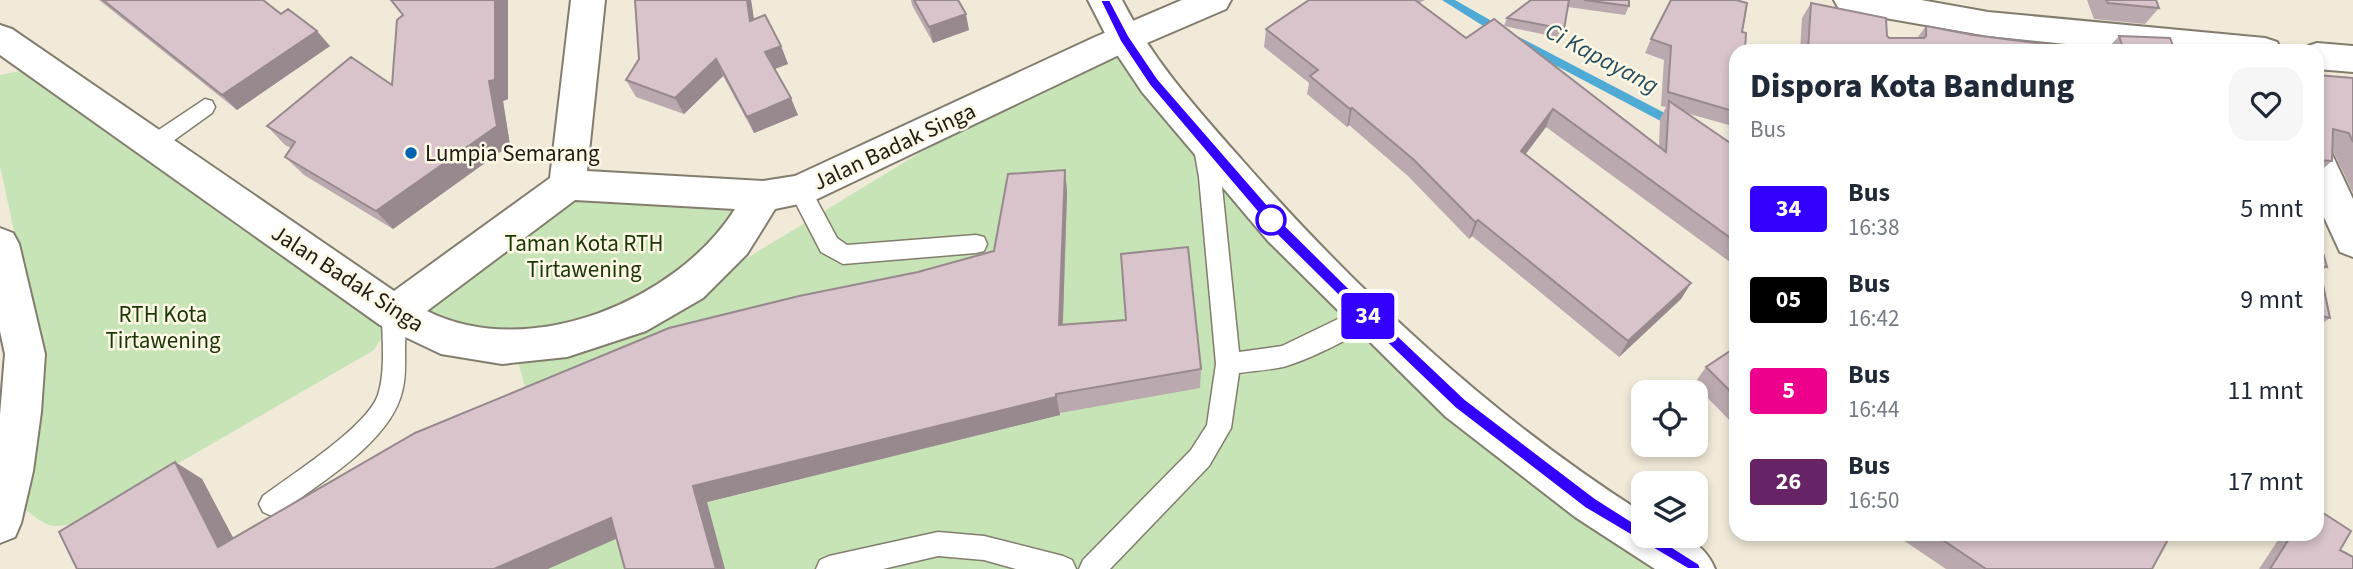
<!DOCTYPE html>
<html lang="id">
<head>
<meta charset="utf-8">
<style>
  :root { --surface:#fff; --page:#f6f6f7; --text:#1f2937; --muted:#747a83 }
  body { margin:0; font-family:"Source Sans 3",sans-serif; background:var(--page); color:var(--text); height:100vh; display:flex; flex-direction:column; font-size:26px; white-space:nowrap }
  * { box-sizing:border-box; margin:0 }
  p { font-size:23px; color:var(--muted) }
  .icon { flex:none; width:38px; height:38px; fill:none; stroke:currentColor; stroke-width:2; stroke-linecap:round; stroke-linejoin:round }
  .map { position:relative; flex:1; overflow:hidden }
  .details { position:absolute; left:1729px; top:44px; width:595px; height:497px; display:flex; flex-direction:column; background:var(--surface); border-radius:21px; box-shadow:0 4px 10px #0003 }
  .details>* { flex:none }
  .badge { padding:0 14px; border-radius:5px; font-size:24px; line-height:46px }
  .tools { position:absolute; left:1631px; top:380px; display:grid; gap:14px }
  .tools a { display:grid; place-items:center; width:77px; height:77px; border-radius:14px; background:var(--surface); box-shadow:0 4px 10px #0003; font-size:35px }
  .map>.badge { position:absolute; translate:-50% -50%; box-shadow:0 0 0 4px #fff }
  .round { display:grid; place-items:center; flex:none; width:74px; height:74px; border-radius:21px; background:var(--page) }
  .head { display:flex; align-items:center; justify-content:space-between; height:119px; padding:0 21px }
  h1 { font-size:33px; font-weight:800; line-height:52px }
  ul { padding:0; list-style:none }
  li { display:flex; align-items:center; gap:21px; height:91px; padding:0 21px }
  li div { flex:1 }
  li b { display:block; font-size:26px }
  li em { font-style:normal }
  li .badge { min-width:77px; font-weight:700; text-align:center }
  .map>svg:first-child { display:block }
</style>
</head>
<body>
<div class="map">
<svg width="2353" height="569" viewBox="0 0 2353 569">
  <rect width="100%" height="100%" fill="#f1ead9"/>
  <path fill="#c6e4b6" d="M1105,40l307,303 249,226h-1561l136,-24 292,-148 -13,-46 137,-35z
    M20,71l361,256v12l-7,11 -297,172c-30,10 -34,0 -58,-17l21,-154 -40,-185v-91z
    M560,196l197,11 -128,103 -142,30 -77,-37z"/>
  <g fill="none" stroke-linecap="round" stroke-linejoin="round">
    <path fill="#4fabd5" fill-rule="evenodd" d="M1442,0h13l49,28 1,3 -1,3h-8z
      M1519,37l161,84 2,3 -2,3h-8l-157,-83 -1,-3 1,-3z"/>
    <g stroke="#837d6e" stroke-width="3">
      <path id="lane" d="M205,99l7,2 3,6 -3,6 -53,38 -7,2 -7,-2 -4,-6 4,-6z
        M1204,135l7,2 10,40 18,175 43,-6 85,-41 8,3 4,7c-9,17 -76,47 -96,52 -15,3 -30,4 -44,6l-8,55 -22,38 -99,103h-31l4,-9 108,-110 16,-25 9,-61 -17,-187 -6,-34 4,-6z
        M800,181l8,3 29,54 10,7 129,-10 8,2 3,7 -3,7 -8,2 -133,11 -22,-12 -29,-56 -3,-6 3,-6z
        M394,303l8,3c6,12 3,29 3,43 0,14 1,29 -3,43 -12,50 -82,91 -121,120l-9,4 -9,-4 -4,-8 4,-8c28,-21 104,-69 115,-101 8,-25 4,-56 4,-82l4,-7z
        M938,532l46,4 79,20 9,4 4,9h-60l-32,-9 -46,-4 -55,13h-67l4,-9 9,-4z"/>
    </g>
    <g stroke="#837d6e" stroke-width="4">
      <path id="street" d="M571,0h34l-18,171 176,10 32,-5 300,-139 87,-37h49l-5,9 -107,46 -306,146 -38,8 -28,45 -44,44 -57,33 -79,26 -65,7 -61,-10 -61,-29 -380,-270v-30l12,4 382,262 156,-113zM575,200l160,9c-58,92 -206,153 -308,102z
        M1834,0h87l67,12 277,26 12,4 5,9h-149l-145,-15 -137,-24 -12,-3z
        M2317,43l36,3v26l-36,-3v-18h-14l2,-4z
        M2317,146l13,4 23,49v58l-13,-5 -23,-50z
        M0,228l13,5 6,11 26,110 -4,58 -8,59 -12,52 -6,14 -15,6v-128l5,-61 -5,-23z"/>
    </g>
    <g stroke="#837d6e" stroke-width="4">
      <path id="secondary" d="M1088,0h34c31,61 75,109 120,160 118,134 251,258 401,353v23c32,0 58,-1 72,33h-60l-80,-52 -129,-100 -178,-176 -126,-149 -30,-45z"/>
    </g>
    <use href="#lane" fill="#fff" fill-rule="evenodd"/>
    <use href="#street" fill="#fff" fill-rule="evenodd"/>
    <use href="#secondary" fill="#fff" fill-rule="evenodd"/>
  </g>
  <path fill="#baa9ae" d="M99,0h164l18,14 49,32 -93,64z
    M508,0v99l-5,2 7,44 -117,84 -89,-54 -19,-18 6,-9 -6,-3 -18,-19 125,-41z
    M751,0l3,20 27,26 7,18 -14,5 24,46 -44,18 -31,-57 -39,38 -48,-17 -10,-17 13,-21z
    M911,0h47l11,30 -36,13 -21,-38z
    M1309,0h116l-6,3 47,35 193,108 1,-27 6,-12 -5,-1 3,-46 -19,-7 6,-14 85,12v76l-50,-14 50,34v110l-6,5 -184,-135 -21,28 166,128 -10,16 -62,58 -147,-121 -3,3 -61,-63 -59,-51 -2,2 -40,-33 2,-11 -45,-36 2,-18z
    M1531,0h98v6l-4,9 -57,-8 -4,22 -3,9 -57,-12 3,-8z
    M2087,0h69l3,8 -14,16 -51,-5z
    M1811,3l76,33 2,2h28l9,-12 134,25h-260l2,-33z
    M2119,36l56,15h-70z
    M2317,75l36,3v115l-20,-42 -1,10 -15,13z
    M1065,170l2,22 -4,133 138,44 -1,19 -140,25v2l-353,87 -90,37 -540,30 98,-107 27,17 31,59 685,-266 76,-21z
    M2317,231l10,36 -7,5 10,46 -13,9z
    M1736,347v80l-42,-43 12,-17z
    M1894,534h277l-19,35h-206z
    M2282,534h35l23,16 13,19h-94z"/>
  <path fill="#97898d" d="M495,0h13v99l-5,2 7,44 -117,84 -17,-18 113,-130z
    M747,0h4l6,39 -7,-18z
    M966,14l3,16 -36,13 -4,-16z
    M317,31l13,15 -93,64 -15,-15z
    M781,46l7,18 -16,6 -7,-18z
    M716,59l7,17 -39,38 -9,-16z
    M791,98l7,17 -44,18 -7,-16z
    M1352,108l-3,17 -2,2 3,-18z
    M1553,109l-7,18 -32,42 7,-18z
    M1065,170l2,22 -5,153 -3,-20z
    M1478,220l-6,16 -3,3 6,-17z
    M1691,283l-10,16 -62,58 9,-16z
    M1056,394l4,21 -353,87 18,67h-9l-23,-83z
    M175,462l27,17 44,83 -28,-15z
    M611,518l16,16 -79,35h-54z"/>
  <path fill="#d8c4ca" stroke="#97898d" stroke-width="2" d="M103,0h160l18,14 7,-5 29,22 -95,64z
    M391,0h104v80l-6,1 8,45 -121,85 -91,-54 10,-15 -28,-16 84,-69 41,28 5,-65 6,-5z
    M635,0h112l3,21 15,-6 16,31 -16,6 26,46 -44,19 -31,-58 -41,39 -49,-18 13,-21z
    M914,0h44l8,14 -37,13z
    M1309,0h106l51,38 28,-19 172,133 3,-51 67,46v95l-183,-133 -32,42 170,132 -63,58 -150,-121 -3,2 -62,-63 -61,-51 -2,1 -40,-33 8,-6 -52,-41z
    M1531,0h38l-5,29 -57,-11z
    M1584,0h45v6z
    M1671,0h65l11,3 -5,29 4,1 -1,18h-9v61l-68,-20 3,-46 -20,-7z
    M2106,0h50l3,8 -51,-5z
    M1811,3l75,15 1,18 2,2h35l2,-2v-10l47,9 72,9 1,5 14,2h-242l-10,-1z
    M2119,36l51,2 5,13h-51z
    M2317,75l36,3v64l-4,-9 -16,-4 -1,32 -15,-1z
    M1065,170l-6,155 67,-5 -5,-66 67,-7 13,122 -145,25v3l-363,89 23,83h-91l-14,-51 -117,51h-417l-18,-37 116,-70 43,85 197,-114 254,-105 130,-32 119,-24 76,-21 14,-77z
    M2317,231l10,36 -8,-1 11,52 -13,-3z
    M1736,347v50l-30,-30z
    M2317,509l34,22 -11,19 13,7v12h-83l22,-35h25z
    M1934,534h237l-19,35h-166z"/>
  <path fill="#30f" stroke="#fff" stroke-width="2" d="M1100,0h10l19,36 29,43 128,147 85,84 94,89 130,99 104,66 2,5h-13l-103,-61 -130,-100 -93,-89 -86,-85 -126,-148 -30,-45z"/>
  <circle fill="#0064b0" stroke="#fef8e6" stroke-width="2.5" cx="411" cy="153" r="7"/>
  <circle fill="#fff" stroke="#30f" stroke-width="3.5" cx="1271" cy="220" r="14"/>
  <g text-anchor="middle" stroke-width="5" stroke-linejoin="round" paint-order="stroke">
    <g font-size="23" fill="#1f1c16" stroke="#fef8e6">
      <text transform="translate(894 146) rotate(-25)" y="8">Jalan Badak Singa</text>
      <text transform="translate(348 278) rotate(33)" y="8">Jalan Badak Singa</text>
    </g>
    <g font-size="23" fill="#1f1c16" stroke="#fef8e6" text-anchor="start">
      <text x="425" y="161">Lumpia Semarang</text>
    </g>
    <g font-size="23" fill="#1a3604" stroke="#fef8e6">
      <text x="584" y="251">Taman Kota RTH<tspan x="584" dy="26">Tirtawening</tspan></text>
      <text x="163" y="322">RTH Kota<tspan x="163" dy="26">Tirtawening</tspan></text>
    </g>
    <g font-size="24" font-style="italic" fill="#254d5f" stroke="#fef8e6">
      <text transform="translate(1602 58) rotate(28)" y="8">Ci Kapayang</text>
    </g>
  </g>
</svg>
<div class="tools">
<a><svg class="icon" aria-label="locate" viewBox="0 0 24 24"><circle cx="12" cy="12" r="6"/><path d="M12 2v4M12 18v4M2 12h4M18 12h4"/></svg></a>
<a><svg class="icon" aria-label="layers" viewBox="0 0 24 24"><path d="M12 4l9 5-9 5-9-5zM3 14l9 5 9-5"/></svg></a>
</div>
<b class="badge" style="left:1368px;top:316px;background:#30f;color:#fff">34</b>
<section class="details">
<div class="head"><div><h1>Dispora Kota Bandung</h1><p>Bus</p></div><a class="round"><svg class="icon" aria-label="heart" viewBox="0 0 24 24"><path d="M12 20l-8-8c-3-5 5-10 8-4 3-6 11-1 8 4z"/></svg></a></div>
<ul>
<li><span class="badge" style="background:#30f;color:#fff">34</span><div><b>Bus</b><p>16:38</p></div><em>5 mnt</em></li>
<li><span class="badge" style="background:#000;color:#fff">05</span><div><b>Bus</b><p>16:42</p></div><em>9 mnt</em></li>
<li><span class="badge" style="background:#ec008c;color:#fff">5</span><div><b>Bus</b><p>16:44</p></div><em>11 mnt</em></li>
<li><span class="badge" style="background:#662365;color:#fff">26</span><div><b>Bus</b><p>16:50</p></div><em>17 mnt</em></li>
</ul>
</section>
</div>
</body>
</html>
